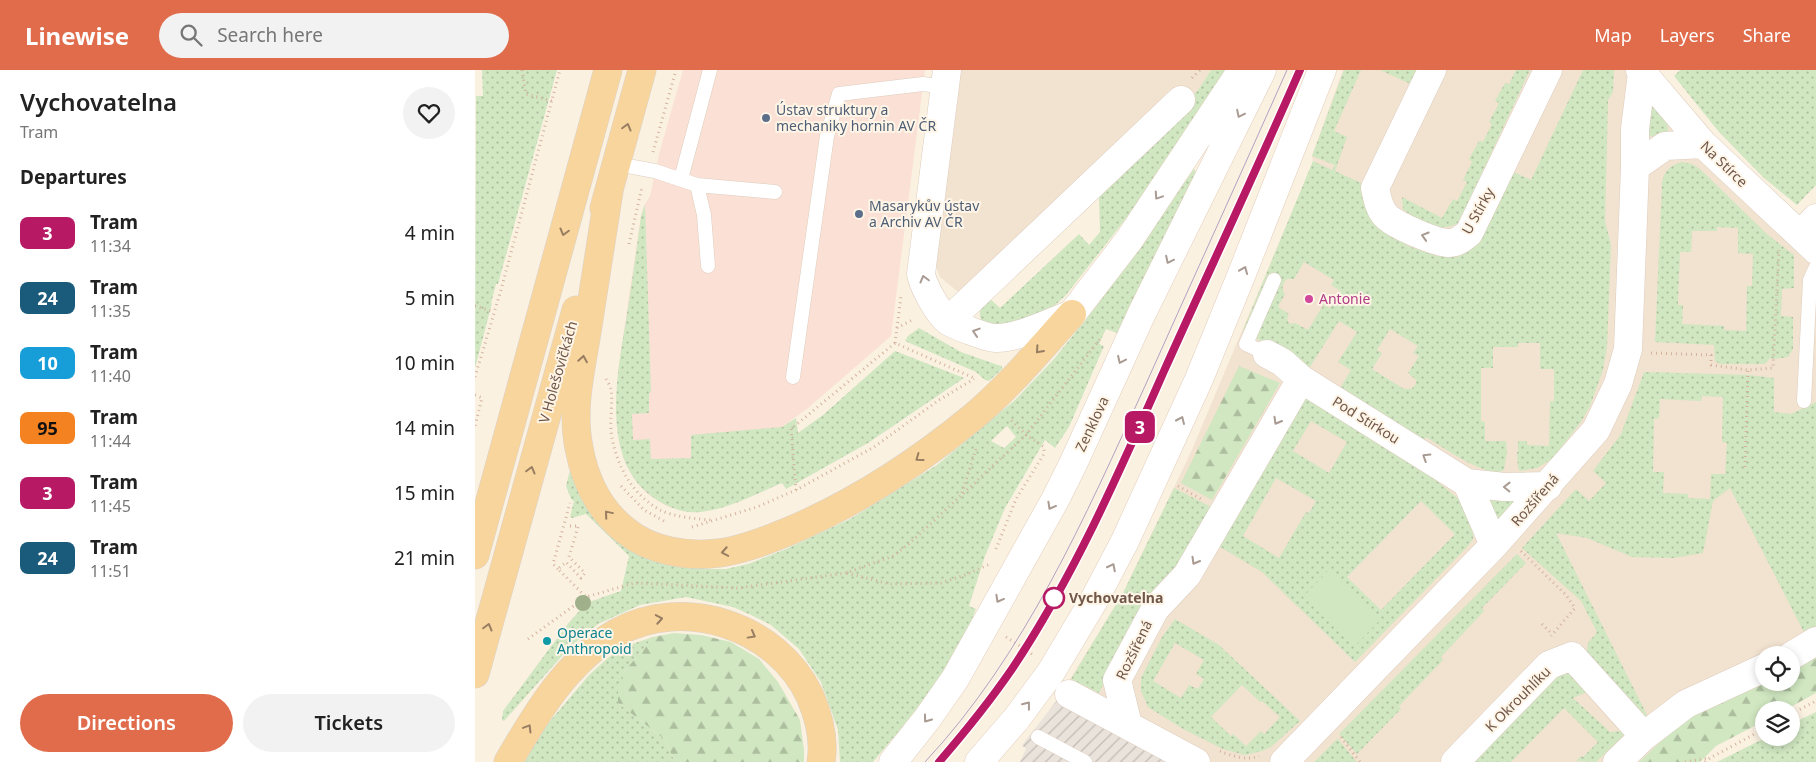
<!DOCTYPE html>
<html lang="en">
<head>
<meta charset="utf-8">
<style>
  :root { --surface:#fff; --page:#f2f2f2; --text:#222; --muted:#767676; --accent:#e06c4b }
  body { margin:0; font-family:"Noto Sans",sans-serif; background:var(--page); color:var(--text); height:100vh; display:flex; flex-direction:column; font-size:19px; white-space:nowrap }
  * { box-sizing:border-box; margin:0 }
  p { font-size:16px; color:var(--muted) }
  .icon { flex:none; width:28px; height:28px; fill:none; stroke:currentColor; stroke-width:2; stroke-linecap:round; stroke-linejoin:round }
  .map { position:relative; flex:1; overflow:hidden }
  .sheet { display:flex; flex-direction:column; background:var(--surface); width:475px }
  .sheet>* { flex:none }
  .badge { padding:0 10px; border-radius:8px; font-size:18px; line-height:32px }
  .fabs { position:absolute; left:1280px; top:576px; display:grid; gap:10px }
  .fabs a { display:grid; place-items:center; width:45px; height:45px; border-radius:50%; background:var(--surface); box-shadow:0 2px 8px #0003; font-size:25px }
  .map>.badge { position:absolute; translate:-50% -50%; box-shadow:0 0 0 2px #fff }
  h2 { padding:0 20px; font-size:19px; line-height:45px }
  .round { display:grid; place-items:center; flex:none; width:52px; height:52px; border-radius:26px; background:var(--page) }
  .headline { display:flex; align-items:center; justify-content:space-between; height:85px; padding:0 20px }
  h1 { font-size:24px; font-weight:600; line-height:38px }
  .cta { display:flex; gap:10px; margin-top:auto; padding:10px 20px }
  .cta a { flex:1; height:58px; border-radius:30px; background:var(--accent); color:#fff; font-size:20px; font-weight:600; line-height:58px; text-align:center }
  .cta a+a { background:var(--page); color:var(--text) }
  ul { padding:0; list-style:none }
  li { display:flex; align-items:center; gap:15px; height:65px; padding:0 20px }
  li div { flex:1 }
  li b { display:block; font-size:19px }
  li em { font-style:normal }
  li .badge { min-width:55px; font-weight:700; text-align:center }
  header { display:flex; align-items:center; gap:30px; box-sizing:border-box; height:70px; padding:0 25px; background:var(--accent); color:#fff }
  header strong { font-size:24px }
  nav { display:flex; gap:28px; margin-inline-start:auto; font-size:18px }
  .search { width:350px; height:45px; background:var(--page); display:flex; align-items:center; gap:12px; box-sizing:border-box; padding:0 18px; border-radius:28px; color:var(--muted); font-size:19px }
  main { display:flex; flex:1; min-height:0 }
  .map>svg:first-child { display:block }
</style>
</head>
<body>
<header>
<strong>Linewise</strong>
<div class="search"><svg class="icon" aria-label="search" viewBox="0 0 24 24"><circle cx="10" cy="10" r="6"/><path d="M15 15l6 6"/></svg>Search here</div>
<nav><a>Map</a><a>Layers</a><a>Share</a></nav>
</header>
<main>
<section class="sheet">
<div class="headline"><div><h1>Vychovatelna</h1><p>Tram</p></div><a class="round"><svg class="icon" aria-label="heart" viewBox="0 0 24 24"><path d="M12 20l-8-8c-3-5 5-10 8-4 3-6 11-1 8 4z"/></svg></a></div>
<h2>Departures</h2>
<ul>
<li><span class="badge" style="background:#b71965;color:#fff">3</span><div><b>Tram</b><p>11:34</p></div><em>4 min</em></li>
<li><span class="badge" style="background:#1a5a7b;color:#fff">24</span><div><b>Tram</b><p>11:35</p></div><em>5 min</em></li>
<li><span class="badge" style="background:#179ed8;color:#fff">10</span><div><b>Tram</b><p>11:40</p></div><em>10 min</em></li>
<li><span class="badge" style="background:#f58220;color:#111">95</span><div><b>Tram</b><p>11:44</p></div><em>14 min</em></li>
<li><span class="badge" style="background:#b71965;color:#fff">3</span><div><b>Tram</b><p>11:45</p></div><em>15 min</em></li>
<li><span class="badge" style="background:#1a5a7b;color:#fff">24</span><div><b>Tram</b><p>11:51</p></div><em>21 min</em></li>
</ul>
<div class="cta"><a>Directions</a><a>Tickets</a></div>
</section>
<div class="map">
<svg width="1341" height="692" viewBox="0 0 1341 692">
  <defs>
    <pattern id="industrial-furrows" width="10" height="10" patternUnits="userSpaceOnUse" patternTransform="scale(1.25)"><rect width="10" height="10" fill="#eae3dc"/><path d="M-1 1l2-2M0 10L10 0M9 11l2-2" fill="none" stroke="#c2bbb4"/></pattern>
    <pattern id="green-dots" width="8" height="8" patternUnits="userSpaceOnUse" patternTransform="scale(1.25)"><rect width="8" height="8" fill="#d0e7c1"/><path d="M2 2h.1M6 6h.1" fill="none" stroke="#adbe9f" stroke-width="1.8" stroke-linecap="round"/></pattern>
    <pattern id="forest-firs" width="22" height="20" patternUnits="userSpaceOnUse" patternTransform="scale(1.25)"><rect width="22" height="20" fill="#d0e7c1"/><path d="M5 1l3.5 6h-7zM16 11l3.5 6h-7z" fill="#adbe9f"/></pattern>
  </defs>
  <rect width="100%" height="100%" fill="#fbf1e1"/>
  <path fill="#f2e2d0" d="M484,0h252l-13,20 -98,107 -121,112 -39,-32 -7,-19z
    M868,0h290l183,194v392l-52,-1 -73,58 -52,49h-465l-116,-63 65,-106 68,-141 122,-290 -1,-6z"/>
  <path fill="#fbe0d5" d="M208,0h242l-34,266 -83,72 -26,19 -98,83 -15,-3 -11,-6 -13,-9 -10,-12 -10,-17 -6,-23 -2,-24 1,-45 23,-155 4,-12 5,-8 9,-42z"/>
  <path fill="url(#industrial-furrows)" d="M583,629l116,63h-154l6,-13 -4,-4z"/>
  <path fill="url(#green-dots)" fill-rule="evenodd" d="M7,0h75l-59,214h-2l-5,19h1l-17,65 1,-272h7z
    M736,0h19l-84,123 -80,102 -16,15 -38,20 -30,-8c-5,-12 -1,-15 7,-24l11,10 79,-74 10,11 11,-13 -1,-35 99,-107z
    M869,0h17l-27,61 13,6 -12,34 35,16 11,41 27,18 29,10 17,-1 53,-86 24,11 52,-110h31l-1,22 -5,8 -3,121 6,24 -4,102 -4,23 -13,36 -9,16 -29,37 -15,9 -17,3 -2,-4 -1,-15h1v-11h9v4l22,1 1,-45h4v-32h-14v-26h-22v4h-25v21h-12v53l4,1v19h21l1,11 -3,18c-15,10 -63,-24 -78,-33l-3,5 -84,-52 12,-20 -13,-8 19,-30 -18,-11 -31,49 -65,-40 70,-169 19,9 3,-5 -23,-9zM829,192l30,18 -3,5 10,6 -11,17 -6,-4 -16,26 -13,-7 -4,1 -3,-2 -1,-4 2,-4 -11,-7 7,-13c-4,-5 -3,-11 2,-15h7zM915,259l28,17 -5,7 6,3 -11,17 8,7v4l-5,5h-7l-32,-20 10,-16 -5,-3z
    M905,0h39l-6,15z
    M1041,0h14l-71,152c-14,13 -44,-2 -56,-13l-1,-12 40,21 11,-19 4,2 10,-19 -4,-2 9,-18 -3,-3 10,-18 4,1 9,-18 -3,-2 10,-19 -4,-2 10,-18 4,1z
    M1205,0h136v115l-19,20 -33,-27 -45,-46 -45,-56z
    M1180,37l12,15 1,9 -10,6 -9,-1 -2,-10v-18z
    M1207,92l10,2 8,5 68,66 26,20v33l-12,1 -1,27 12,1v32l-5,8 -13,2 -5,-1 -5,6h-45l-5,-3 -1,-16 -59,-3 7,-159c3,-13 7,-17 20,-21zM1242,157l21,1v25l15,1 -1,32h-5l-1,45 -22,-1v-4l-42,-2 1,-19h-5l2,-53h11l1,-21h25z
    M719,99l2,3 -79,161 -11,-4 -7,15 5,2 -35,81 -14,21 -10,-8 -40,68 -20,48 -16,50 7,3c-21,56 -65,108 -103,153h-33l-2,-32 -17,-48 -22,-33 -28,-24 -20,-10 -18,-8 -47,-10 -46,8 -42,19 -28,23 -66,74 -2,-1 1,-9 64,-86 19,-22 35,-12 8,-35 -43,-42 -14,4 -2,-1 4,-16 -3,-2 -5,-13 4,-16 116,95 25,4h15l22,-5 38,-15 64,-30 87,-54 78,-65 39,-41 29,-36zM532,356l9,11 -12,11 -13,-7z
    M170,134l6,188 -2,1v20l-17,1 1,26 17,-1 1,20 40,-1v-23l91,-8 14,-9 2,15 25,-18 72,-64 69,27 -96,65 -82,46 -4,-6c-26,11 -53,26 -82,29 -16,2 -33,-5 -46,-14 -56,-38 -36,-128 -27,-184 5,-33 10,-66 14,-98z
    M444,258l42,24 37,13 4,1v3l-13,12 -4,-1 -9,-8 -71,-31 3,-5z
    M1169,302l105,3 25,3v34l17,2 25,-12v229l-9,7 -77,-150 -17,13 -10,52 -29,5 -42,-1 -45,-19 -31,-5 93,186 -3,2 -60,-65 2,-13 9,-11 -16,-31 -59,-53 54,-59 13,12 17,-18 -13,-12 28,-37zM1227,326l21,1 -1,45 5,1 -2,31h-14l-1,25 -22,-1v-4l-25,-1 1,-21h-11l1,-53 5,-1 1,-19 41,2z
    M832,324l98,61 55,45 13,32v7l-5,7 -113,116 -93,-90 -45,-27zM836,351l36,21 -18,31 -36,-22zM801,408l40,23 -7,12 -3,-1 -27,46 -36,-22zM946,431l34,33 -74,76 -34,-33z
    M699,418l43,22 -111,169 -7,14 -28,-14 52,-86z
    M1010,426l34,2 -20,24z
    M1042,484l9,9 -44,45 2,3 -43,46 2,3 -44,46 2,3 -44,45 -18,-20z
    M700,549l44,26 81,76 -29,26 -9,4 -17,4 -22,-6 -40,-20 -35,-22 -7,-16v-13l21,-41zM700,573l29,17 -8,14 8,5 -6,10 -9,-4 -8,13 -28,-17zM767,615l18,17 2,-1 18,16 -16,17 -3,-3 -15,15 -13,-12 -2,2 -20,-19z
    M178,567l-29,35 -6,31 46,36 11,23h-152l22,-35 44,-52 20,-18 23,-13z
    M1089,602h9l21,17 -21,9 37,34 14,-1 -1,5 -27,26 -20,-1 5,-5 2,1 15,-15 -34,-34 -53,54h-41l83,-86z
    M1341,642v50h-99l48,-24h26v-14z
    M862,668l20,24h-43l23,-23z"/>
  <path fill="url(#forest-firs)" d="M764,296l41,17 -68,117 -31,-17z
    M199,563l27,2 30,7 28,17 19,23 22,38 4,30v12h-129l-11,-23 -46,-36v-16l6,-15 29,-35z
    M1341,586v37l-31,17h-21v11l-48,25 -16,16h-61l52,-49 73,-31h27v-14z"/>
  <path fill="#d0e7c1" d="M854,500l52,49 -26,27 -52,-49z"/>
  <g fill="none" stroke-linecap="round" stroke-linejoin="round">
    <g stroke="#decdbe" stroke-width="15">
      <path id="lane" d="M142,94l38,7 42,14 7,30 4,51
        M206,109l29,-109
        M222,115l78,7
        M792,284l-21,-10 28,-64
        M318,307l34,-241 12,-42 84,-10 22,3
        M1329,331l6,-121 6,-13
        M563,667l47,25"/>
    </g>
    <g stroke="#decdbe" stroke-width="29">
      <path id="street" d="M472,0l-26,204c2,12 17,39 27,47 6,4 39,17 47,17 22,1 56,-16 77,-24
        M957,0l-57,118c2,9 4,22 12,29 10,9 47,25 61,26 8,1 15,-5 21,-10l79,-163
        M1165,0l63,74 113,106
        M1160,97l30,-21 38,-2
        M1325,165l16,-17
        M473,251l233,-221
        M792,284l15,8 19,17 166,104 37,4 44,-1
        M992,413l27,62
        M1316,586l25,-15
        M594,624l127,68
        M653,655l-11,-45 38,-71 32,-34 114,-196
        M809,692l210,-217 102,-115 22,-46 10,-35 7,-182v-38l7,-56 3,-3
        M980,692l94,-97 23,-9 72,80
        M1142,692l27,-26 42,-32 78,-36"/>
    </g>
    <g stroke="#e3cebc" stroke-width="29">
      <path id="secondary" d="M597,244l57,-74 113,-170
        M418,692l34,-43 28,-40 100,-179 18,-36 68,-149 121,-245
        M504,692l38,-44 34,-46 43,-72 31,-59 74,-162 44,-108 79,-201"/>
    </g>
    <g stroke="#dad3d0" stroke-width="29">
      <path id="primary" d="M134,121c-7,47 -15,94 -22,141 -6,38 -16,77 -8,116 6,33 20,62 47,83 25,20 61,26 93,22 23,-3 46,-12 68,-21 67,-28 130,-69 186,-115 36,-30 67,-68 99,-103
        M129,138l38,-138
        M0,485l133,-485
        M0,604l101,-364
        M33,692c28,-48 58,-100 108,-129 68,-38 161,-7 194,63 9,21 15,43 11,66"/>
    </g>
    <path stroke="#d3b39e" stroke-width="3" stroke-dasharray="1 4" stroke-linecap="butt" d="M47,0l4,24 26,7
      M717,8l8,-8
      M178,82l23,-82
      M154,174l13,-57
      M0,236l19,6
      M422,258l4,-32
      M420,273l2,-15 17,-9
      M1176,283l60,2v10l37,5 25,-2 6,-118
      M0,307l26,-87 59,-220
      M131,309c2,3 4,7 5,10 2,8 -1,31 0,42 4,32 20,63 49,79 14,7 37,9 53,10
      M0,325l7,3 -7,28
      M1270,397l3,-97
      M146,416l23,24 20,11
      M703,416l25,14
      M321,420l-5,-61 104,-86 79,35
      M487,423l14,-44
      M95,456h9
      M103,457l-9,30 16,16 -4,5 -15,-16 -8,7 28,28 48,-14 104,5 108,-15 47,-17 17,-13 116,-108 74,-96
      M217,457l65,-20 39,-17 78,-43 65,-47 35,-21
      M521,479l20,-50 28,-45v-7l-18,-12 -17,-17
      M1046,481l45,44 9,13 -24,28
      M83,499l-5,-5 17,-61
      M372,503l43,11 51,-1 24,-8 25,-11
      M1067,554l10,10
      M531,567l26,17
      M53,569l58,-42
      M1316,644l25,-13
      M866,667l19,25
      M745,681c11,5 28,10 39,5
      M1210,692l24,-4
      M1230,692l5,-4 54,-29"/>
    <use href="#lane" stroke="#fff" stroke-width="14"/>
    <use href="#street" stroke="#fff" stroke-width="28"/>
    <use href="#secondary" stroke="#fff" stroke-width="28"/>
    <use href="#primary" stroke="#f7d59c" stroke-width="28"/>
    <path stroke="#b3a1c3" stroke-width="1" d="M450,692c100,-107 160,-245 220,-376 47,-105 95,-210 142,-316
      M464,692c25,-30 50,-60 73,-93 35,-52 64,-109 91,-166 21,-43 42,-86 61,-131l136,-302"/>
  </g>
  <circle fill="#a0b08b" cx="108" cy="533" r="8"/>
  <defs><path id="oneway-chevron" d="M-2-3.5L2.5 0L-2 3.5" fill="none" stroke-width="1.6" stroke-linecap="round" stroke-linejoin="round" transform="scale(1.25)"/></defs>
  <g stroke="#a99a92">
    <use href="#oneway-chevron" transform="translate(765 44) rotate(116)"/>
    <use href="#oneway-chevron" transform="translate(683 126) rotate(124)"/>
    <use href="#oneway-chevron" transform="translate(950 166) rotate(-163)"/>
    <use href="#oneway-chevron" transform="translate(694 190) rotate(116)"/>
    <use href="#oneway-chevron" transform="translate(769 200) rotate(-68)"/>
    <use href="#oneway-chevron" transform="translate(449 209) rotate(-105)"/>
    <use href="#oneway-chevron" transform="translate(501 262) rotate(-162)"/>
    <use href="#oneway-chevron" transform="translate(646 290) rotate(115)"/>
    <use href="#oneway-chevron" transform="translate(706 350) rotate(-66)"/>
    <use href="#oneway-chevron" transform="translate(802 351) rotate(120)"/>
    <use href="#oneway-chevron" transform="translate(951 387) rotate(-148)"/>
    <use href="#oneway-chevron" transform="translate(1032 417) rotate(-179)"/>
    <use href="#oneway-chevron" transform="translate(576 436) rotate(119)"/>
    <use href="#oneway-chevron" transform="translate(720 491) rotate(120)"/>
    <use href="#oneway-chevron" transform="translate(637 497) rotate(-63)"/>
    <use href="#oneway-chevron" transform="translate(524 529) rotate(119)"/>
    <use href="#oneway-chevron" transform="translate(552 635) rotate(-52)"/>
    <use href="#oneway-chevron" transform="translate(452 649) rotate(126)"/>
  </g>
  <g stroke="#987d62">
    <use href="#oneway-chevron" transform="translate(152 57) rotate(-75)"/>
    <use href="#oneway-chevron" transform="translate(89 162) rotate(105)"/>
    <use href="#oneway-chevron" transform="translate(564 280) rotate(132)"/>
    <use href="#oneway-chevron" transform="translate(108 289) rotate(-81)"/>
    <use href="#oneway-chevron" transform="translate(444 388) rotate(144)"/>
    <use href="#oneway-chevron" transform="translate(56 400) rotate(-75)"/>
    <use href="#oneway-chevron" transform="translate(133 444) rotate(-130)"/>
    <use href="#oneway-chevron" transform="translate(250 482) rotate(170)"/>
    <use href="#oneway-chevron" transform="translate(184 549) rotate(-10)"/>
    <use href="#oneway-chevron" transform="translate(13 557) rotate(-75)"/>
    <use href="#oneway-chevron" transform="translate(277 565) rotate(29)"/>
    <use href="#oneway-chevron" transform="translate(53 658) rotate(-59)"/>
  </g>
  <g fill="none" stroke-linecap="round" stroke-linejoin="round">
    <g stroke="#fff" stroke-width="11">
      <path id="line" d="M464,692c26,-30 51,-61 73,-93 62,-93 107,-196 152,-298 45,-100 92,-200 136,-301"/>
    </g>
    <use href="#line" stroke="#b71965" stroke-width="8"/>
  </g>
  <g fill="#5c6f8a" stroke="#fef5e7" stroke-width="2">
    <circle cx="291" cy="48" r="5"/>
    <circle cx="384" cy="144" r="5"/>
  </g>
  <circle fill="#d1479c" stroke="#fef5e7" stroke-width="2" cx="834" cy="229" r="5"/>
  <circle fill="#fff" stroke="#b71965" stroke-width="2.5" cx="579" cy="528" r="10"/>
  <circle fill="#0f9aa8" stroke="#fef5e7" stroke-width="2" cx="72" cy="571" r="5"/>
  <g text-anchor="middle" stroke-width="4" stroke-linejoin="round" paint-order="stroke">
    <g font-size="14" fill="#4e5e75" stroke="#fef5e7" text-anchor="start">
      <text x="301" y="45">Ústav struktury a<tspan x="301" dy="16">mechaniky hornin AV ČR</tspan></text>
      <text x="394" y="141">Masarykův ústav<tspan x="394" dy="16">a Archiv AV ČR</tspan></text>
    </g>
    <g font-size="14" fill="#705749" stroke="#fef5e7">
      <text transform="translate(1249 94) rotate(44)" y="5">Na Stírce</text>
      <text transform="translate(1003 141) rotate(-61)" y="5">U Stírky</text>
      <text transform="translate(83 302) rotate(-74)" y="5">V Holešovičkách</text>
      <text transform="translate(891 350) rotate(32)" y="5">Pod Stírkou</text>
      <text transform="translate(617 354) rotate(-65)" y="5">Zenklova</text>
      <text transform="translate(1060 430) rotate(-49)" y="5">Rozšířená</text>
      <text transform="translate(659 580) rotate(-64)" y="5">Rozšířená</text>
      <text transform="translate(1043 629) rotate(-45)" y="5">K Okrouhlíku</text>
    </g>
    <g font-size="14" fill="#b23c85" stroke="#fef5e7" text-anchor="start">
      <text x="844" y="234">Antonie</text>
    </g>
    <g font-size="14" font-weight="bold" fill="#705749" stroke="#fef5e7" text-anchor="start">
      <text x="594" y="533">Vychovatelna</text>
    </g>
    <g font-size="14" fill="#0d838f" stroke="#fef5e7" text-anchor="start">
      <text x="82" y="568">Operace<tspan x="82" dy="16">Anthropoid</tspan></text>
    </g>
  </g>
</svg>
<div class="fabs">
<a><svg class="icon" aria-label="locate" viewBox="0 0 24 24"><circle cx="12" cy="12" r="6"/><path d="M12 2v4M12 18v4M2 12h4M18 12h4"/></svg></a>
<a><svg class="icon" aria-label="layers" viewBox="0 0 24 24"><path d="M12 4l9 5-9 5-9-5zM3 14l9 5 9-5"/></svg></a>
</div>
<b class="badge" style="left:665px;top:357px;background:#b71965;color:#fff">3</b>
</div>
</main>
</body>
</html>
